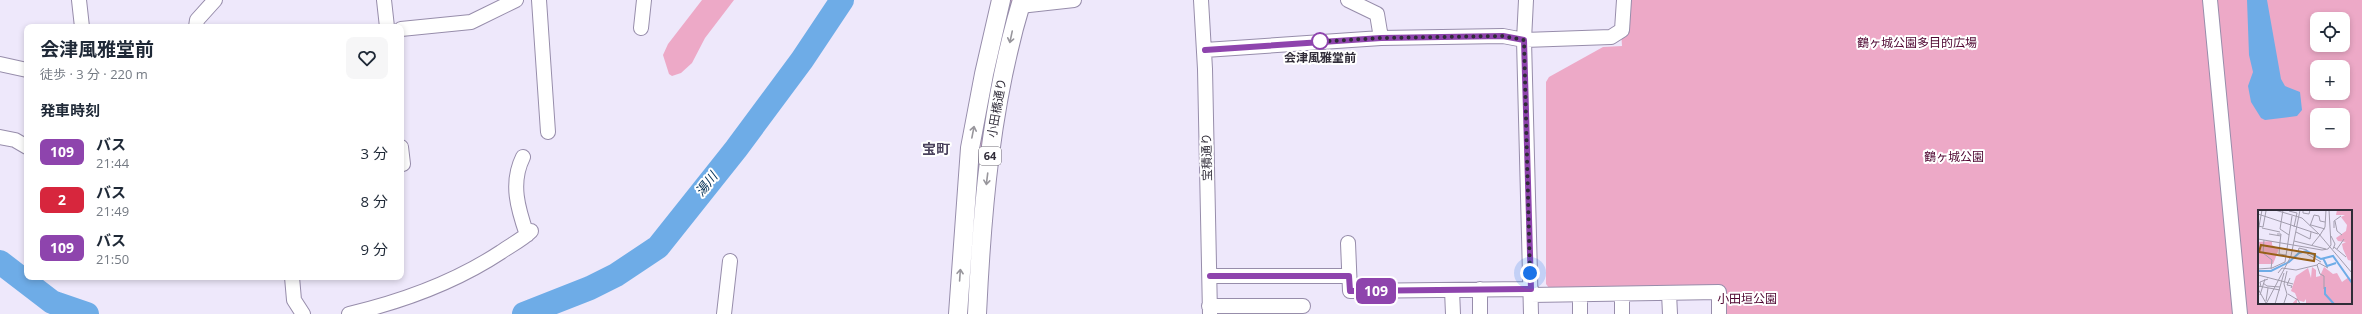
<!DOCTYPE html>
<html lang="ja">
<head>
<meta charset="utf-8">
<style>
  :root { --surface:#fff; --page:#f6f6f7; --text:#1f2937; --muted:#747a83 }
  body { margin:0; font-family:"Open Sans","Noto Sans JP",sans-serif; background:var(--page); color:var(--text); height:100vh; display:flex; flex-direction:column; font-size:15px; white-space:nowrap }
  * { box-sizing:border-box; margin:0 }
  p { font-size:13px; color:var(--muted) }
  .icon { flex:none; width:22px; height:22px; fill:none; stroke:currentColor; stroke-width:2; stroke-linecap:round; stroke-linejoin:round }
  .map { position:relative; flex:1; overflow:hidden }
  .side { position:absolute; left:24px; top:24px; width:380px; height:256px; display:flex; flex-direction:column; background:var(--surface); border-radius:8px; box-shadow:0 2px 6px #0003 }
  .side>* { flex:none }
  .badge { padding:0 8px; border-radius:6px; font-size:14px; line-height:26px }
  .fabs { position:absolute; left:2310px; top:12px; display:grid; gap:8px }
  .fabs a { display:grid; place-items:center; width:40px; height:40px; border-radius:8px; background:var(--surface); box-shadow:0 2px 6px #0003; font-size:20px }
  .you { position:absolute; width:20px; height:20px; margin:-10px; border:3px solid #fff; border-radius:50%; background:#1a73e8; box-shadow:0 0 0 6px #1a73e833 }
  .map>.badge { position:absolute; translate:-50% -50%; box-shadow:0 0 0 2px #fff }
  h2 { padding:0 16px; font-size:15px; line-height:36px }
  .round { display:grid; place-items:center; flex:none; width:42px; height:42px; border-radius:8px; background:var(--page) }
  .overview { display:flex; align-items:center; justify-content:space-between; height:68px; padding:0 16px }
  h1 { font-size:19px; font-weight:700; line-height:30px }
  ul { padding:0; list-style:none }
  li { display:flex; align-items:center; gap:12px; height:48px; padding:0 16px }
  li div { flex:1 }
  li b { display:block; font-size:15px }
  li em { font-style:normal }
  li .badge { min-width:44px; font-weight:700; text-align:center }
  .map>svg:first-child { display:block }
</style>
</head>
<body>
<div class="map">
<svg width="2362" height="314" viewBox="0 0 2362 314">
  <rect width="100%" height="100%" fill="#eee8fb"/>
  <path fill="#eda9c7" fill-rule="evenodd" d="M702,0h32l-29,38 -13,25 -11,10 -9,3 -3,-2 -6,-19 5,-11z
    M1011,0h6l-43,216 7,-80 23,-117z
    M1619,0h743v314h-642v-25l-168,3 -6,-8v-202l3,-5 54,-30 19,-1zM2317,19h26v26h-26zM2317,67h26v26h-26zM2317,115h26v26h-26zM2259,211h92v92h-92z"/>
  <path fill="#6eace7" d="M2247,0h20l14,79 4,7 15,6 2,18 -5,6 -32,4 -4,-2 -10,-16 -3,-16 5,-14 -4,-17z"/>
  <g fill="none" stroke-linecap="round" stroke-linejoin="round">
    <path stroke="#6eace7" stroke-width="24" d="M0,262l52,40 35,12
      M524,314l66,-26 26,-13 42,-28 78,-98 66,-89 40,-60"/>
    <g stroke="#978dab" stroke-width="16">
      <path id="minor" d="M79,0l3,27
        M384,0l3,27
        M539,0l9,132
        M1201,0l4,69 5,245
        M1348,0l29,14 4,24
        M1526,0l-2,40 87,-3 11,-7 2,-30
        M2210,0l30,314
        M1020,6l54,-6
        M196,27l1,-7 18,-20
        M641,28l3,-28
        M401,29l70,-7 45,-22
        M1205,50l176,-12 122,-2 21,4 7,274
        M0,64l27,6
        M0,137l15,3 12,7
        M401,147l2,17
        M523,157c-13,26 -5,52 4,78
        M1348,243l2,48 181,-2
        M1210,276h139
        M292,277l2,23 9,14
        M1480,289v25
        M1452,290l1,24
        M1669,293l1,21
        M1622,294v20
        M1531,295l188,-3v22
        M1580,295v19
        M1209,306h94
        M349,314c55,-13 105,-31 152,-62 10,-7 22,-13 30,-21
        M724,314l6,-53"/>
    </g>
    <g stroke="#978dab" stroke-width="20">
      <path id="major" d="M958,314l12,-166 14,-74 17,-74
        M977,314c5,-106 14,-212 45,-314"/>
    </g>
    <use href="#minor" stroke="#fff" stroke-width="14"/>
    <use href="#major" stroke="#fff" stroke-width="18"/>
  </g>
  <defs><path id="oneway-shaft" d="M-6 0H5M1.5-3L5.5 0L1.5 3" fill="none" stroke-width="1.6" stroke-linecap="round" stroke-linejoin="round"/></defs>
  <g stroke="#98969c">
    <use href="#oneway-shaft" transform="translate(1011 37) rotate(102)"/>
    <use href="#oneway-shaft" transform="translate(973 132) rotate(-79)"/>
    <use href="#oneway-shaft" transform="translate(987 179) rotate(97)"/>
    <use href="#oneway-shaft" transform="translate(960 275) rotate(-86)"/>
  </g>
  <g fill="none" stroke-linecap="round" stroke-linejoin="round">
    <g stroke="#fff" stroke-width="9">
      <path id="line" d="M1205,50l176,-12 122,-2 21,4 7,249 -181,2 -1,-15h-139"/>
    </g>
    <use href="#line" stroke="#8e44ad" stroke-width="6"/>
    <path stroke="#302c38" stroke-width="4" stroke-dasharray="0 7.2" d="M1320,41l-6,1 67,-4 122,-2 21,4 6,233"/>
  </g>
  <circle fill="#fff" stroke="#8e44ad" stroke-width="2" cx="1320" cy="41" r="8"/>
  <g text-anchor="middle" stroke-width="4" stroke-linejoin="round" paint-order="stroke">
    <rect fill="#fff" stroke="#6e6b74" stroke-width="1" x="979" y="147" width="22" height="18" rx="3"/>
    <g font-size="11" font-weight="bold" fill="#302c38">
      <text x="990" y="160">64</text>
    </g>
    <g font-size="12" fill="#4e0530" stroke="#fff">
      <text x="1917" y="47">鶴ヶ城公園多目的広場</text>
      <text x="1954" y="161">鶴ヶ城公園</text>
      <text x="1747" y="303">小田垣公園</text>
    </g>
    <g font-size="12" font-weight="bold" fill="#302c38" stroke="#fff">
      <text x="1320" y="62">会津風雅堂前</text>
    </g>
    <g font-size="12" fill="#302c38" stroke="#fff">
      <text transform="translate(997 108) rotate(-80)" y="4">小田橋通り</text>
      <text transform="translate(1207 157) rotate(-91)" y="4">宝積通り</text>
    </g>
    <g font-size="13" font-style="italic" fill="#002e54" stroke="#fff">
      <text transform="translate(706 184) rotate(-52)" y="5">湯川</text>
    </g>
    <g font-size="14" font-weight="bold" fill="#4a425c" stroke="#fff">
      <text x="936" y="154">宝町</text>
    </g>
  </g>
  <g transform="translate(2258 210)">
    <rect width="94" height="94" fill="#eee8fb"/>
    <path d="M79,0h15v51l-4,-1 -5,-11 -1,-5 4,-2 -8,-1 -2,-3 10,-7 1,-6 -6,-8 4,-2h-9zM14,31v4l7,4 -6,15h-15v-22zM54,57l4,3v7l4,-1 4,-9 9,7 4,-1 5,9 7,-5 3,5v22h-46v-5l-2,3 -7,-2v3l-5,1 5,-6 -2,-5 -4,-2 5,-15 12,-8 3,10z" fill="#eda9c7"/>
    <path fill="none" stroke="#6eace7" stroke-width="2" d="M65,48l4,8 9,-3M0,61h13l18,-9 10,-9 8,-2 14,8 12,-3 19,27M67,77v7l9,10"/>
    <path fill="none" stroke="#a29dad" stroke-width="1" d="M17,0l27,8 17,16 33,39M25,0l-3,19 9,6M45,0v3l6,1 1,-4M31,1l8,2 -3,14M0,4l60,20M77,11l2,10 5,4M53,15l14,4M0,16l5,1 3,-16M52,16l4,-11 5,1 1,5 5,1M4,18l18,4M76,18v-7l7,-5M0,22l4,-22M38,22l14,7 1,-7M11,24l12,2M19,24h4l-1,8M62,25l5,-8 1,-17M73,26l4,8 -2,5M0,29l64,11 6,-1 3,-4 -2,-35M6,30l-1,13 9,7 -1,9M36,31l32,8M22,32l-1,12 7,1M54,35l8,-10M76,37l12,10M79,39l7,-10M40,42l1,-4 8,2M49,44l14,8M27,52l7,-46M59,55l2,-2 9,5M0,59l14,-1 13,-6M20,63l4,-5 14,2 21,-5 3,9 4,2v13M0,65l35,9M32,68l-3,7 5,1 -1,2M5,73l4,3 13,1M0,76l22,4M3,77l-1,-5 8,-3M0,79l8,14M30,84l10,6 2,4M2,85l5,-16M8,91l2,-13M26,93l3,-9 -3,-10 3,-13M8,94l25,-48 9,-46M17,94l9,-31"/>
    <path fill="#965f17" fill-opacity="0.15" stroke="#965f17" stroke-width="2" d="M3,35l54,9 -1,7 -55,-9z"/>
    <rect width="94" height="94" fill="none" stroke="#302c38" stroke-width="2"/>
  </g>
</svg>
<div class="fabs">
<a><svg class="icon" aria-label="locate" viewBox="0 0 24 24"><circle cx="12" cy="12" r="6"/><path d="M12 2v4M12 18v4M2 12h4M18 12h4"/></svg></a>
<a>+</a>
<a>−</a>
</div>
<div class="you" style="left:1530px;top:273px"></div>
<b class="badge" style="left:1376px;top:291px;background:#8e44ad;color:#fff">109</b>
<section class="side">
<div class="overview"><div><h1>会津風雅堂前</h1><p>徒歩 · 3 分 · 220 m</p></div><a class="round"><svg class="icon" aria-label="heart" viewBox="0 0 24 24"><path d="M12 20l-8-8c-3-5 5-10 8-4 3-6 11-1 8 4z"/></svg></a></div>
<h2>発車時刻</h2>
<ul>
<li><span class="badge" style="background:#8e44ad;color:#fff">109</span><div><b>バス</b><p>21:44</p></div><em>3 分</em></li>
<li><span class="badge" style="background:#d7263d;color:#fff">2</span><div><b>バス</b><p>21:49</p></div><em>8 分</em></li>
<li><span class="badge" style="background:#8e44ad;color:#fff">109</span><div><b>バス</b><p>21:50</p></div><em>9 分</em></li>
</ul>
</section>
</div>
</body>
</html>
